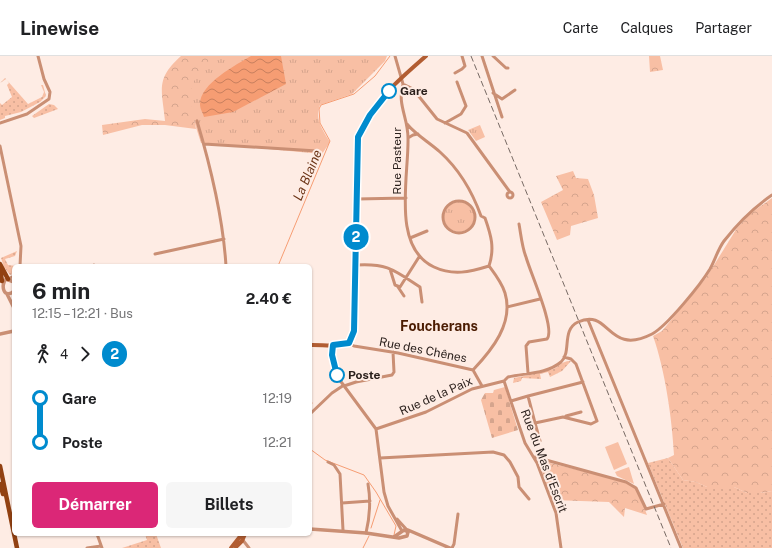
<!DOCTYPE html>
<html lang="fr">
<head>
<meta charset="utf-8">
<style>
  :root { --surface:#fff; --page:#f6f6f6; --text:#202124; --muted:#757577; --line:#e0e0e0; --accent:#db2777 }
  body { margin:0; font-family:"Public Sans",sans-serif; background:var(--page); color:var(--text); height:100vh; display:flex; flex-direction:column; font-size:15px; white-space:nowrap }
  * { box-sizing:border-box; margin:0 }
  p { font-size:13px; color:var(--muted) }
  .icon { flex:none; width:22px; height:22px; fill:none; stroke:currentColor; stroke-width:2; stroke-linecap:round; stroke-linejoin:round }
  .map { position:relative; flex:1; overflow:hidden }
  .sheet { position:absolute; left:12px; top:208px; width:300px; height:272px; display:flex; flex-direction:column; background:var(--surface); border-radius:6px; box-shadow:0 1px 3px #0004 }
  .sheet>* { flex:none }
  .badge { padding:0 8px; border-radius:13px; font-size:14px; line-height:26px }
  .map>.badge { position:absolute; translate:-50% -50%; box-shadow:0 0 0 2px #fff }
  .legs { display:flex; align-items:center; gap:6px; height:44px; padding:0 20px; font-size:13px }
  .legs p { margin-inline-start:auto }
  .head { display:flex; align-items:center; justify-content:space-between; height:68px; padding:0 20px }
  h1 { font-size:22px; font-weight:700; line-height:30px }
  .cta { display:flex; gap:8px; margin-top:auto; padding:8px 20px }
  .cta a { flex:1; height:46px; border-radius:6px; background:var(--accent); color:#fff; font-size:16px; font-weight:700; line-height:46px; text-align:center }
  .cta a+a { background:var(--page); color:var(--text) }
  ul { padding:0 20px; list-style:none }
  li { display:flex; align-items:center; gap:14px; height:44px; font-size:15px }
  li i { display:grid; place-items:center; width:6px; height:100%; margin:0 5px; background:currentColor }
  li i::after { content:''; width:10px; height:10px; margin:-5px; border:3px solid; border-radius:50%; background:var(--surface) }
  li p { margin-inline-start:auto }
  li:first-child i { background:linear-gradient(#0000 50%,currentColor 0) }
  li:last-child i { background:linear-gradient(currentColor 50%,#0000 0) }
  header { display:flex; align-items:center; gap:24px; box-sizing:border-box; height:56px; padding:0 20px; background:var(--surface); border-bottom:1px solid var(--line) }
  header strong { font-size:19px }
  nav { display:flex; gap:22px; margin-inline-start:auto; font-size:14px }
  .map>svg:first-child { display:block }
</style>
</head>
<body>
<header>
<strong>Linewise</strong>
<nav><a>Carte</a><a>Calques</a><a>Partager</a></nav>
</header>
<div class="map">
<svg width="772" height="492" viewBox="0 0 772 492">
  <defs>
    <pattern id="grass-dots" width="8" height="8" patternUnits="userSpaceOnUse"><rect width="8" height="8" fill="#f8bfa4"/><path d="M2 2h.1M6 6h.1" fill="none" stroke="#d5a48d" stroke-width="1.8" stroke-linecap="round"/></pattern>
    <pattern id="forest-crowns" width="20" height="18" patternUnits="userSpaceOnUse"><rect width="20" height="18" fill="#f8bfa4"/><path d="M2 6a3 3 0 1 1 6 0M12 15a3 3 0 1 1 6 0" fill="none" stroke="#d5a48d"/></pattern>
    <pattern id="cemetery-stones" width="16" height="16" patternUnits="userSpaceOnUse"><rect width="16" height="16" fill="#f8bfa4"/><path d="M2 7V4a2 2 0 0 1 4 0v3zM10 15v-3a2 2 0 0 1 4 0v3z" fill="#d5a48d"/></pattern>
    <pattern id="park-tufts" width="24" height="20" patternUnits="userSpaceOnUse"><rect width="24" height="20" fill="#f8bfa4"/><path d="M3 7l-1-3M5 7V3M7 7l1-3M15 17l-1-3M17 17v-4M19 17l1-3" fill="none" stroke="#d5a48d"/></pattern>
    <pattern id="water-waves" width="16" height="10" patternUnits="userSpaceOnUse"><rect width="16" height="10" fill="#f69d73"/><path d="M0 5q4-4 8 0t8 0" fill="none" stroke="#c77f5e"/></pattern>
  </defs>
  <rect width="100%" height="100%" fill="#feece4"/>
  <path fill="url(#grass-dots)" d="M5,22l23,26 14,-7 2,-5 -3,-7h2l3,11 -6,6 -19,10 -16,4v2l-5,2v-17l2,2 10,-8 -5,-12 2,-2 -3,-4 -6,4z
    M49,48l5,1 4,4 -24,9 -2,-2z
    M17,195l-2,5 -10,3 3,6 8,1h-2v8l-4,1 -6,-8 -3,-9z
    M571,305l-9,10 -12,6 -2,-5 -8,2 1,5 -19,-1 -1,3 -8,2 1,-5c14,-3 24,-4 39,-9 7,-3 10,-9 18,-8z
    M668,402l15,22 13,2 11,5h27l13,6h13l12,-2v57h-89l-35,-85z
    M145,478h11l5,14h-39l25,-8z"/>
  <path fill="url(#forest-crowns)" d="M181,0h45l-32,63 2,10 -31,-4h-23l-39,10 -1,-10 43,-6 20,2c-3,-31 -10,-42 16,-65z
    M649,0h11l3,14 -13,2z
    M573,115l3,7 12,1 6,16 4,23 -27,8 -1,9 -13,5 -16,-38 22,-12 -7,-14z
    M772,142v293l-12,2h-13l-13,-6h-27l-11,-5 -13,-2 -15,-22 6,-3c-2,-37 -9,-85 -21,-119l9,-5 44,-53 31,-50 14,-15z
    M538,404l72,18 26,8 11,29 -22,-7 -1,9 -15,-15 -57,-2z"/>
  <path fill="url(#cemetery-stones)" d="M505,331l13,43 -26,8 -11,-38 4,-7h8l1,-3z"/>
  <path fill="url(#park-tufts)" d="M214,0h173l-2,5 -33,33 -32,11c-6,13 3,26 10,37l-8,12 -121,-11c-12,-38 -20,-58 13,-87z
    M480,69l5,12 -9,4 -8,-11z
    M444 161a15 15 0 1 1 30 0a15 15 0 1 1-30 0Z"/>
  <path fill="#f8bfa4" d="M618,386l9,22 -13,6 -9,-23z
    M629,411l5,17 -17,-8 -2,-4z"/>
  <path fill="url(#water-waves)" d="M251,0h30l5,28 -53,28 -29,5c-1,-4 -4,-8 -4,-12 -1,-21 36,-40 51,-49z"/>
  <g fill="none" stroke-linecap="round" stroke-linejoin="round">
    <path stroke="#f69d73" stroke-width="1" d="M278,210l52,-125 -10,-18 -1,-14 2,-4 33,-11 21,-18 15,-20
      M310,343l2,4 -2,5
      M310,393l15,11 39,15 12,17 20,34 -2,9
      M371,472l9,-28
      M363,492l6,-12"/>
    <path stroke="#ca8f74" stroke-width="3" d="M395,0l8,28 10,5 24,30 30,14 43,59
      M482,0l20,61
      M493,0l13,12h2
      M455,17l7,-4 3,-3 -3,-10
      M403,28c-6,21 5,33 5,54 1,38 -17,109 26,129 19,9 36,5 55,-1
      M493,37l9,6 13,-9
      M197,65c14,47 26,96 29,145
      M0,67l27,-9 22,-15 1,-7 -6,-13 -6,-23
      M445,67l16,-9 5,-8 -9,-24
      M408,82l5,-3 5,-1
      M204,88l113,7
      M0,90l21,100 -1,20
      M507 139a3 3 0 1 1 6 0a3 3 0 1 1-6 0Z
      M357,143l49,-1
      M443 161a16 16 0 1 1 32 0a16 16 0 1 1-32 0Z
      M519,168c2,11 3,23 7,33 4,15 30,72 21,82l-18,3 -3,4 2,27
      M410,182l17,-7
      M155,198l69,-15
      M94,209l2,1
      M356,209c31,-2 38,5 64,22l2,15
      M390,213l5,16 5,2 19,-30
      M8,223l6,-3
      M398,231l6,9
      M507,251l33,-8
      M588,264l93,228
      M349,287l5,3 44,7 75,17c19,-20 41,-47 32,-77 -3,-10 -10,-19 -16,-27 6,-18 2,-31 -4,-48l-4,-2c-9,-25 -21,-46 -41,-64 -11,-10 -24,-17 -33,-28
      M333,289l-1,10 4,20 40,54 8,63 4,14 14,25
      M564,301l7,2 5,5 21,57 -6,3 -28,-7 -28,6 -7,-27 55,-14
      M473,314l9,16
      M504,325l4,-4c17,-4 39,-3 53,-15 11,-10 0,-32 17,-40 32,-15 29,35 74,12 15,-8 49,-50 58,-65 5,-9 8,-20 14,-28 14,-18 29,-33 48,-46
      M504,325l21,62 12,20 19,50 5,35
      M344,330l12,-4 36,-7 2,-3 -1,-20
      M511,345l17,-5
      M310,358l22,-21 12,-8
      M566,360l15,-4
      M535,367l5,18
      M376,373l50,-17 46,-23 32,-8
      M535,401l91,25 10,6 10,21 18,-5
      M380,402l113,-6 11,3 6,7 8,15 1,10 10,12
      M328,406l6,3 6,9 3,56
      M342,447l28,-2
      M397,463l10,11
      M366,477c4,-17 5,-32 2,-49
      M97,478l5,14
      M242,483l7,9
      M87,492l14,-2
      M452,492l2,-4 4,-30"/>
    <path stroke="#ca8f74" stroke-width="3.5" d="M14,226l-8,-3c-6,6 -2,21 8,12
      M7,238l7,14
      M0,278l14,-3
      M310,473l56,4 33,5 8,-2 1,-4 -4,-2 -10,7
      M408,474l42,18"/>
    <path stroke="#b25d32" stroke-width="4" d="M310,289c16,-1 42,7 44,-14l5,-194c10,-33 42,-59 67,-81
      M236,491l6,-6 3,-7
      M231,492l11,-14"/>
    <path stroke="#924112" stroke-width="4.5" d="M0,208l8,15
      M0,213l2,12
      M0,410l17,82
      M0,428l3,10"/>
    <path stroke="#766963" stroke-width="1" stroke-dasharray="6 3" stroke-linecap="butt" d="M471,0l200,492"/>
  </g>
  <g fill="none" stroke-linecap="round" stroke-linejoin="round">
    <g stroke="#fff" stroke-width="9">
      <path id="line-1" d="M337,319l-5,-20 1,-10 16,-2 5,-12 4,-194 12,-22 19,-24"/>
    </g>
    <use href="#line-1" stroke="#008bce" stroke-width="6"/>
  </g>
  <g fill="#fff" stroke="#008bce" stroke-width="2">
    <circle cx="389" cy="35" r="7"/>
    <circle cx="337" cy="319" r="7"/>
  </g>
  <g text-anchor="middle" stroke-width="4" stroke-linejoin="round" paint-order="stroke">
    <g font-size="12" font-weight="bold" fill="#2a1f1b" stroke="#feece4" text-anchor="start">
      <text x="400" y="39">Gare</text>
      <text x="348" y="323">Poste</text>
    </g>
    <g font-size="12" fill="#2a1f1b" stroke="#feece4">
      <text transform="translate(397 105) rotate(-90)" y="4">Rue Pasteur</text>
      <text transform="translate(423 294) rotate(11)" y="4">Rue des Chênes</text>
      <text transform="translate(436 340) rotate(-24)" y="4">Rue de la Paix</text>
      <text transform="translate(544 405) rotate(69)" y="4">Rue du Mas d'Escrit</text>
    </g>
    <g font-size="13" font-style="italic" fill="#6c3416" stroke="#feece4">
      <text transform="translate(307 119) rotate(-67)" y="5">La Blaine</text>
    </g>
    <g font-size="14" font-weight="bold" fill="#4b1c02" stroke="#feece4">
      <text x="439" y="275">Foucherans</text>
    </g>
  </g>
</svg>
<b class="badge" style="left:356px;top:181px;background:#008bce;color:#fff">2</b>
<section class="sheet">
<div class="head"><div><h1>6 min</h1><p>12:15 – 12:21 · Bus</p></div><b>2.40 €</b></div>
<div class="legs"><svg class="icon" aria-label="walk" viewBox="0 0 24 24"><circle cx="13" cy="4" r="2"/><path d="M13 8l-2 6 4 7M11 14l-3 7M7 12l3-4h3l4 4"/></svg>4<svg class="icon" aria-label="forward" viewBox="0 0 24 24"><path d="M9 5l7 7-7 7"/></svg><b class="badge" style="background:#008bce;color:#fff">2</b></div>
<ul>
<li><i style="color:#008bce"></i><b>Gare</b><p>12:19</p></li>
<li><i style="color:#008bce"></i><b>Poste</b><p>12:21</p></li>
</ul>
<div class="cta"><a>Démarrer</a><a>Billets</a></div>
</section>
</div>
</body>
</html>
